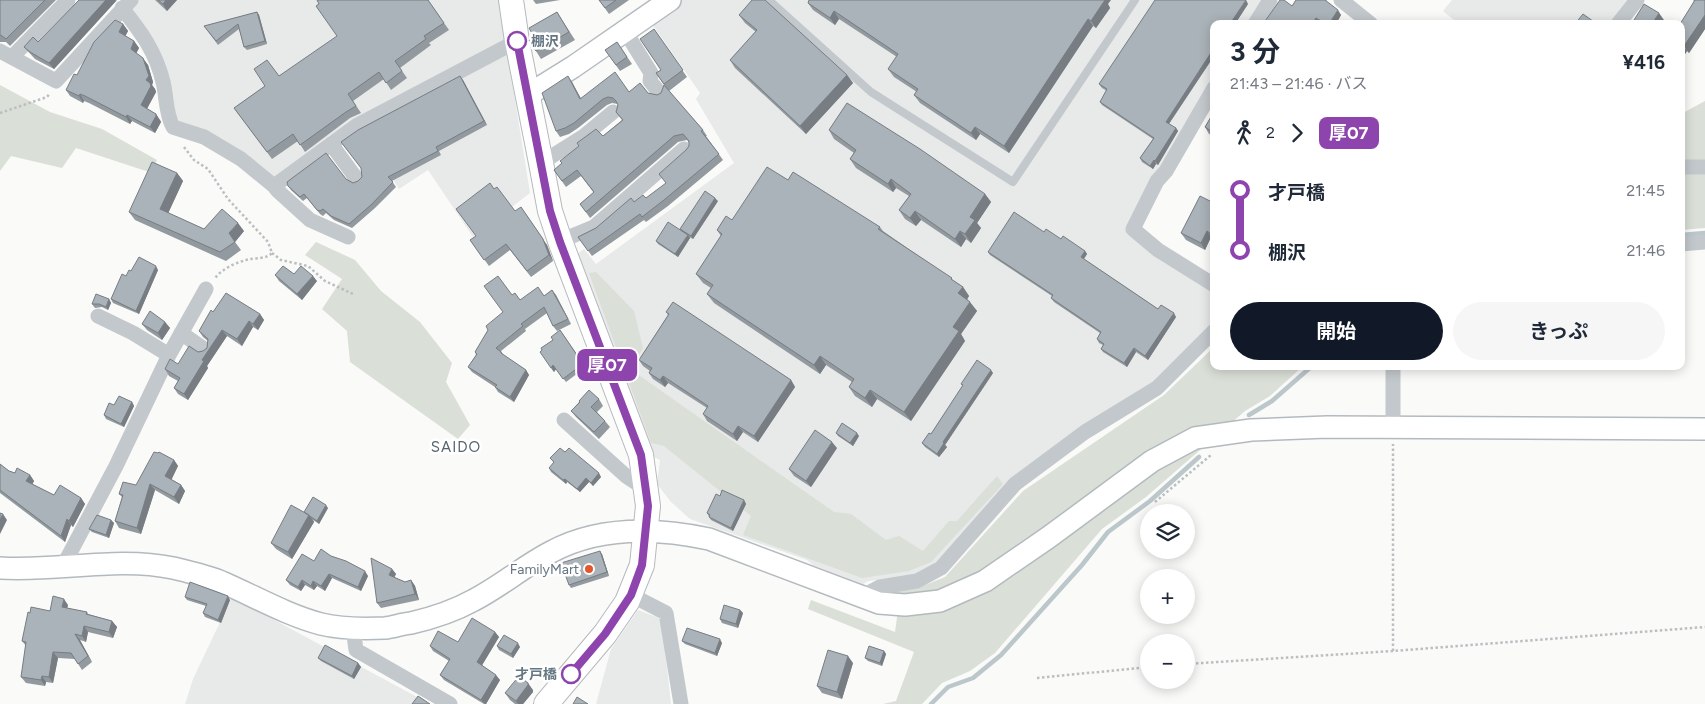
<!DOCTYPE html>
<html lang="ja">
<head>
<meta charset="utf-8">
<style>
  :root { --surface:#fff; --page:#f6f6f7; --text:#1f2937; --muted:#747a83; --accent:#111827 }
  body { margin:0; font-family:Figtree,"Noto Sans JP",sans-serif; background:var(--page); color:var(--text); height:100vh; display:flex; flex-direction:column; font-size:19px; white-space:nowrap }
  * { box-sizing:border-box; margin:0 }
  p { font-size:16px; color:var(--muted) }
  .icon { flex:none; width:28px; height:28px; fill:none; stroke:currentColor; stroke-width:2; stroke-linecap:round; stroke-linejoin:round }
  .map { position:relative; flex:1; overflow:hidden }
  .side { position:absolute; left:1210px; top:20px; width:475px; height:350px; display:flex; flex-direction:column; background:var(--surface); border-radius:10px; box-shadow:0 2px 12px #0003 }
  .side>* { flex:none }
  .badge { padding:0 10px; border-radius:8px; font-size:18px; line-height:32px }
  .fabs { position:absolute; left:1140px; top:504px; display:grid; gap:10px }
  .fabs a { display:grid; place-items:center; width:55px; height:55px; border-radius:50%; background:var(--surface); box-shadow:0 2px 12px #0003; font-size:25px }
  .map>.badge { position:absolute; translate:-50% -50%; box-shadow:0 0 0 2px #fff }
  .legs { display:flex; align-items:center; gap:8px; height:55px; padding:0 20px; font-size:16px }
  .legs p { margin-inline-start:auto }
  .overview { display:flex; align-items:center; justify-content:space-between; height:85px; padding:0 20px }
  h1 { font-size:28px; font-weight:700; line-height:38px }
  .cta { display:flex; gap:10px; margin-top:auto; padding:10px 20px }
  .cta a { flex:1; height:58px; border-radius:30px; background:var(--accent); color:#fff; font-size:20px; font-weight:700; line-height:58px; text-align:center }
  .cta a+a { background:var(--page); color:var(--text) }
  ul { padding:0 20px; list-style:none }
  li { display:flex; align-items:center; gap:18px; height:60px; font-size:19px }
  li i { display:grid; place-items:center; width:8px; height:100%; margin:0 6px; background:currentColor }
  li i::after { content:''; width:12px; height:12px; margin:-6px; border:4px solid; border-radius:50%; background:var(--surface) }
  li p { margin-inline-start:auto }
  li:first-child i { background:linear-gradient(#0000 50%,currentColor 0) }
  li:last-child i { background:linear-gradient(currentColor 50%,#0000 0) }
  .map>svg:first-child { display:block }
</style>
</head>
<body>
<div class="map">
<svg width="1705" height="704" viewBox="0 0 1705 704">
  <rect width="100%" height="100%" fill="#fafaf8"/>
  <path fill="#e8e9e9" d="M135,0h364l31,193 -57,44 -45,-67 -29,19 -43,-69 -82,60 -100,-57 -44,-113z
    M681,0h583l-15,24h-35v58l-49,84 -17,19 -23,44 28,25 61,36v35l-59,56 -141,101 -78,84 -21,11 -47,4 -5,3 -50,-19 -6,-5 -117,-41 -19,-17 -14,-18 3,-24 -12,-6 -73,-198 9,-7 12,15 138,-101 -38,-64 4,-6 -50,-72z
    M1452,0h177l-19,24h-151l-16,-13z
    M232,597l187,101 -4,6h-230l8,-25z
    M638,610l21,8 3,4 9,82h-75l15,-55z"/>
  <path fill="#dadfd7" d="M0,85l50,27 52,17 55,31 -5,13 -76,-25 -14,20 -51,-12 -11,15z
    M1705,101v127l-24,2v-116z
    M316,242l39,18 26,31 39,31 32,41 -6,19 24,43 -12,14 -108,-77 -3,-31 -25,-22 20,-30 -37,-24z
    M596,272l38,39 9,37 -13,21 204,143 17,2 35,26 13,-4 24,15 26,-30h8l40,-45 6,8 -72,78 -22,9 -47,7 -119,-43 8,-19 -87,-70 -13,-3 -62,-170z
    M1214,347v19h89l-33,30 -25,15 -99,86 -44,32 -107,124 -25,18 -28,12 -20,21h-39l13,-3 18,-49 -106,-43 3,-9 84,32 5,-36h-11l-2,-5 28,-2 30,-12 78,-86 141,-96z"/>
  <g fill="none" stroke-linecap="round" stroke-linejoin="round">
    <path stroke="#bbc7cb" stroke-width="4.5" d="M1681,235l24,-2
      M1249,415l23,-14 40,-35
      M931,704l17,-17 25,-9 28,-23 81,-90 26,-33 42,-31 49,-44"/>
    <g stroke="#b3babf" stroke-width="24">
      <path id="secondary" d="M528,95l45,-28 97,-67
        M0,568c57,4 117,-12 173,0 17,4 35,8 51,15 32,14 63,32 97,41 20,5 43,5 64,4 8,-1 17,-4 26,-5 22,-5 43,-12 63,-23 27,-14 50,-34 77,-48 48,-26 106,-24 158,-13l170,64 26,2 35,-4 45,-20 64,-44 103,-76 43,-23 56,-8 76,-3 378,2"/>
    </g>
    <g stroke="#b5babe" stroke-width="26">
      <path id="primary" d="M511,0l6,41 24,122 9,48 10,30 81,214 7,51 -6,59 -15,37 -22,32 -59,70"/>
    </g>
    <path stroke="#bbbfc2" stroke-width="2.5" stroke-dasharray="2.5 2.5" stroke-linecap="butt" d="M0,113l47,-16 3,-4
      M184,147l10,13 14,9 20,30 40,43 4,11c-7,7 -17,4 -26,7 -11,3 -24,9 -31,18
      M272,253l9,7 27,6 17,15 28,13
      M1155,502l56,-47
      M1393,651v-207
      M1186,664l207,-13 312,-24
      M1037,678l112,-11"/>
    <path stroke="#c3c8cc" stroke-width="8" d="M769,0l102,92 142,90 122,-182"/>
    <path stroke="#c3c8cc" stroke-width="15" d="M1341,0l30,24
      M122,8c19,24 34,44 41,74 4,15 2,30 10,45l31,10 37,22 33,27 4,5 32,29 38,17
      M1255,24l15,-24
      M1618,24l19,-24
      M625,31l26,42 -1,8 9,11
      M0,51l56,30 75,-81
      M12,57l56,-57
      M1214,88l-48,83 -9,10 -24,48 25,21 56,35
      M331,144l25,34
      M541,163l43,-27 29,-24
      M1681,167h24
      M274,186l82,-60 161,-85
      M560,241l34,-14 90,-78
      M1681,244l24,-2
      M98,316l35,17 36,22
      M181,333l23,16
      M564,420l62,56 21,14
      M1393,427v-61
      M62,568l54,-102 53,-111 37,-66
      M631,595l35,18 15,91
      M861,597l19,-10 37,-6 24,-13 74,-84 70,-52 72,-44 57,-57
      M353,628l3,22 94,54"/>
    <use href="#secondary" stroke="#fff" stroke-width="21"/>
    <use href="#primary" stroke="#fff" stroke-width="24"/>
  </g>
  <path fill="#929a9f" d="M0,0h56l-46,46 -4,-4h-6z
    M79,0h38l-63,69 -19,-10 -11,-12 14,-5z
    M155,0h22l-10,11z
    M428,0l21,30 -20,13 2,2 -31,23 7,10 -16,12 -7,-11 -31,22 8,12 -11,5 -45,34 -7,-11 -26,18 -38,-51 45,-32z
    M533,0h27l-24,4z
    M599,0h30l-20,14z
    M1296,0h31l-1,1 15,14 -5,9h-73l29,-18z
    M1693,0h12v29l-16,24 -2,-2 -4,6 -2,-1v-32l13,-23z
    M808,3l300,1 2,4 -14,20 -3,-2 -84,127 -29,-19 -4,6 -56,-37 -6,-8 3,-3 -23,-15 -6,-8 9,-12 -58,-38 -4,6 -22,-15z
    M1248,4l-13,20h-21v32l-45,68 7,4 2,3 -20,34 -2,-1 -3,5 -11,-7 -2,-4 13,-19 -51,-34 -2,-3 7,-11 -5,-3 -3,-4z
    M257,12l2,3 8,29 -20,6 -3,-3 -5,-18 -21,16 -14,-19z
    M557,12l18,28 -34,19 -5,-8 -2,-14z
    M739,15l108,60 6,8 -47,51 -71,-66 -5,-8 26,-28 -11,-9z
    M123,24l5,7 -3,5 9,5 5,7 -3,5 12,12 5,17 -1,3 3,4 1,3 -9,17 9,5 4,6 1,2 -6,11 -23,-12 -2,3 -41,-21 -5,-2 -1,2 -13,-7 -4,-6 11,-15z
    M654,29l33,48 -18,14 34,39 4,6h-1l17,24 -55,46 -22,16 -2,-2 -52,36 -14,-19 18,-9 38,-26 12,-4 20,-14 23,-38v-3l-2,-3 -9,2 -88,76 -10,-14 14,-11 -13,-17 -15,11 -12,-17 49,-34 19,-16 -6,-8 2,-8 -6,-1 -5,2 -29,23 -9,6 -9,3 -4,-6 16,-49 8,16 49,-6 19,1 9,2 4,-2 3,-8 -8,-12 5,-3z
    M617,42l15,22 -12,7 -15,-21z
    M463,80l24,45 -48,26 2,4 -49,26 4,6 -21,21 -23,20 -18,-8 -8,-7 -3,3 -3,-2 -13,-16 -4,3 -12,-11 -3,-4 58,-7 7,4 5,-2z
    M1214,112v24l-5,-2 -4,-7z
    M829,130l156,64 6,8 -14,21 4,5 -10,15 -5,-4 -5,8 -40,-27 -5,6 -11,-7 -6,-9 10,-14 -13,-8 -3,4 -37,-24 -6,-9 4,-6 -20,-14z
    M177,173l6,8 -15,32 36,16 40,2 -9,11 6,8 -15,11 -91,-41 -6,-8z
    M788,180l92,47 3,4 80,56 6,9 -2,3 10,12 -16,23 4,7 -54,80 -34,-22 -5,8 -17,-11 -6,-9 3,-5 -26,-17 -6,9 -106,-71 -7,-9 4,-6 -8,-5 -7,-9 25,-38 -4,-6z
    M494,189l53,56 6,16 -22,16 -21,-27 -21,16 -19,-26 6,-4z
    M718,201l-25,38 -4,-2 1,1 -12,19 -20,-13 -2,-3 25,-10 -1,-2z
    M1214,203v36l-3,-2 -6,13 -19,-10 -5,-7z
    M1061,239l24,12 2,3 -3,5 74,50 18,8 -28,43 -12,-8 -9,15 -24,-15 -2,-3 2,-4 -4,-2 -2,-4 3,-6 -46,-31 -3,-4 1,-2 -62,-41 -2,-3z
    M158,270l-19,44 -26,-11 -2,-4 20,-28z
    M275,275l42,6 -15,19 -23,-19z
    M552,290l19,34 -14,7 -4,-5 -6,-13 -22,16 1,2 -25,20 3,5 22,14 3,5 -15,27 -16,-10 -3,-5 -23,-15 -4,-5 8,-12 -1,-3 28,-40 9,-17 8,5 24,-4z
    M109,299l2,4 -3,7 -6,-3 -7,1 -3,-4z
    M213,312l47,2 4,6 -6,10 -5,-3 -11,19 -15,-10 -20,30 1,2 -20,32 -10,-6 -4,-6 4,-7 -9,-5 -4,-7 13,-5 20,-12 5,-1 4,-3 1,-7 -5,-4 -4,-6z
    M666,312l125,68 4,7 -37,55 -15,-10 -6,9 -30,-20 -4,-7 4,-6 -39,-25 -3,4 -12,-8 -4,-6 1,-2 -7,-5 -4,-6 29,-45z
    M165,322l5,6 -8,12 -15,-10 -5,-6z
    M560,330l26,37 -20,15 -10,-13 -2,3 -12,-22 11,-10z
    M993,373l-48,72 2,2 -8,10 -14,-10 -3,-4 9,-9 32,-48 -2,-2z
    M599,399l4,7 -6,6 8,9 5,6 -11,12 -23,-22 -5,-6 8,-9z
    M132,402l2,4 -10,21 -18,-8 -2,-4 10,-10z
    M836,433l23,3 -6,10 -15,-10z
    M837,448l-26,39 -17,-11 -5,-7z
    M565,452l36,25 -8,9 -4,-4 -9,10 -13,-10 -1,2 -15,-12 -2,-4 5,-5 -4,-5z
    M174,460l4,6 -7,13 10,6 4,6 -6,13 -24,-14 -14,44 -22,-6 -4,-7 7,-24 -3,-3 17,-9z
    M0,464l9,7 6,2 15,2 4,6 -2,3 22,11 27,3 4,6 -12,23 -2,-2 -6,17 -65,-49z
    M720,496l24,4 2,4 -13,27 -22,-11 -4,-7z
    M328,508l-9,16 -6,-4 1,2 -22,37 -16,-10 -5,-6 33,-31z
    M111,520l3,3 -5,15 -17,-6 -3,-3z
    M602,554l7,22 -38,12 -2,-3z
    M331,556l37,20 -7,15 -29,-13 -7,13 -8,-5 -3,4 -9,-5 -4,6 -11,-6 -4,-5 28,-19z
    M392,569l4,5 -2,3 11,5 6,-2 4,6 4,14 -38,8 -4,-5z
    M185,597l45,3 -9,23 -16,-6 -2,-4 3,-7 -19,-6z
    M68,605l-1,3 20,4 1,2 24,7 5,6 -4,11 -25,-6 -2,10 -6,-2 12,22 -10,8 -7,-11 -17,-1 -5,25 -7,-1 -1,4 -19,-3 -5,-6 5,-31 -4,-5 8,-28 20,-2z
    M740,610l3,3 -5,15 -16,-5 -2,-4z
    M495,632l4,5 -17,28 18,15 -14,24h-2l-40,-24 -4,-5 9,-14 -16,-10 -3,-5 28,-4z
    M682,641l40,2 -5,13 -32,-12z
    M497,646l23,1 -7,11 -14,-8z
    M884,651l2,3 -4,12 -14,-5 -3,-3z
    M318,658l40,5 3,4 -7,12 -33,-18z
    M853,663l-11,36 -20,-6 -5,-7z
    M533,690v2l-10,12h-8l-5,-4 -5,-7z"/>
  <path fill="#777d82" d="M106,0h9l1,1 -62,68 -5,-6z
    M166,0h11l-10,11 -4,-7z
    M1103,0h8l-3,4 2,4 -14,20 -5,-7z
    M1246,0l2,4 -13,20h-5z
    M1338,10l3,5 -5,9h-7z
    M834,11l5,8 -4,6 -5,-7z
    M257,12l2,3 8,29 -2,-3z
    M1659,13l5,7 -3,4h-9z
    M1705,15v14l-16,24 -5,-7z
    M1316,18l3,5v1h-7z
    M1088,19l5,7 -84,127 -5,-7z
    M123,24l5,7 -4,8 -5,-7z
    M134,41l5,7 -4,8 -4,-7z
    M1682,45l5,6 -4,6 -2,-2z
    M1214,48v8l-46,69 -2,-3z
    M143,58l5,7 5,17 -1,3 3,4 1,3 -11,20 -4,-7z
    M847,75l6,8 -47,51 -6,-8z
    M460,76l3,4 24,45 -3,-4z
    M568,76l4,6 12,22 -4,-5z
    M80,94l4,7 -1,2 -4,-7z
    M156,114l5,8 -6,11 -5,-6z
    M127,115l5,6 -2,3 -4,-7z
    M975,127l5,7 -4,6 -5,-7z
    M1176,128l2,3 -20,34 -3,-4z
    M1154,160l2,4 -3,5 -3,-3z
    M177,173l6,8 -17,37 -6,-9z
    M891,179l5,9 -3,4 -5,-8z
    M985,194l6,8 -14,21 4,5 -10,15 -6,-9 5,-17z
    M715,198l3,3 -25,38 -2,-3z
    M521,207l26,38 6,16 -4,-6z
    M915,211l6,9 -5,6 -6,-8z
    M238,223l6,8 -9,11 -6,-9z
    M960,231l6,8 -5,8 -6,-8z
    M1207,231l4,6 -6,13 -4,-7z
    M688,235l2,3 -12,19 -3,-3z
    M1085,251l2,3 -4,6 -2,-3z
    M156,266l2,4 -19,44 -3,-3z
    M313,276l4,5 -15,19 -5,-6z
    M963,287l6,9 -4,7 -7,-10z
    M552,290l4,5 15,29 -3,-5z
    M109,299l2,4 -3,7 -2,-3z
    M970,302l7,9 -16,23 4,7 -54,80 -7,-9 49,-85z
    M1174,313l2,4 -28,43 -3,-4z
    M260,314l4,6 -6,10 -5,-6z
    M249,321l4,6 -11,19 -5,-7z
    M165,322l5,6 -8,12 -4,-7z
    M222,330l5,6 -20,30 1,2 -20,32 -4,-6 18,-34z
    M1134,348l2,4 -9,15 -3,-4z
    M820,356l6,9 -6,9 -6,-9z
    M553,365l3,4 -2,3 -3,-4z
    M526,370l3,5 -15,27 -4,-5z
    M991,370l2,3 -48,72 2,2 -8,10 -2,-3 6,-12z
    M663,376l5,7 -3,4 -5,-7z
    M791,380l4,7 -37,55 -4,-6z
    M870,390l7,9 -5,8 -7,-9z
    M132,402l2,4 -10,21 -3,-3z
    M738,426l5,6 -6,9 -4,-7z
    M857,433l2,3 -6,10 -3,-3z
    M832,442l5,6 -26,39 -5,-6z
    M174,460l4,6 -8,17 -5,-7z
    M599,473l2,4 -8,9 -2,-3z
    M30,475l4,6 -3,6 -5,-6z
    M586,478l3,4 -9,10 -3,-3z
    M565,479l2,3 -1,2 -3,-4z
    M150,484l5,6 -14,44 -4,-6z
    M181,485l4,6 -6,13 -5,-7z
    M81,498l4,6 -12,23 -4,-6z
    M744,500l2,4 -13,27 -2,-3z
    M326,505l2,3 -9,16 -2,-3z
    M3,514l4,6 -7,14v-14z
    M309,515l5,7 -22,37 -4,-7z
    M67,519l4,6 -6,17 -4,-6z
    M111,520l3,3 -5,15 -3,-3z
    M600,551l2,3 7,22 -2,-4z
    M392,569l4,5 -3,6 -4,-5z
    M365,571l3,5 -7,15 -3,-4z
    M329,574l3,4 -7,13 -4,-5z
    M302,580l3,5 -4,6 -3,-4z
    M411,580l4,6 4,14 -4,-6z
    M313,581l4,5 -3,4 -3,-4z
    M228,596l2,4 -9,23 -3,-3z
    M64,599l4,6 -2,8 -4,-6z
    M740,610l3,3 -5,15 -2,-4z
    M112,621l5,6 -4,11 -4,-6z
    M84,626l4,6 -2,10 -4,-6z
    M495,632l4,5 -18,30 -4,-5z
    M75,634l5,6 12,22 -4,-6z
    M720,639l2,4 -5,13 -2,-3z
    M518,643l2,4 -7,11 -2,-4z
    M884,651l2,3 -4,12 -2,-3z
    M53,652l5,6 -5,25 -4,-6z
    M848,656l5,7 -11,36 -5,-7z
    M358,663l3,4 -7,12 -2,-3z
    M496,675l4,5 -14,24h-1l-4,-4z
    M42,676l4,6 -1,4 -4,-6z
    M528,683l5,7v2l-10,12h-5l-2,-3z"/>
  <path fill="#aab3b9" stroke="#777d82" d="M0,0h45l-39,39 -4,-3 -2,-1z
    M79,0h27l-57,63 -19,-11 -6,-5 9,-10 5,5z
    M158,0h8l-3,4z
    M317,0h111l16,23 -20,13 2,3 -31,22 7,10 -16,12 -7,-11 -31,22 8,12 -10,6 -46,33 -7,-11 -26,18 -33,-44 31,-22 -11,-17 13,-9 12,16 58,-40 -21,-30 3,-2z
    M599,0h17l-11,8z
    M752,0h13l82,75 -47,51 -70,-66 27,-30 -18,-15z
    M809,0h296l-14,21 -3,-2 -84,127 -29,-19 -4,6 -57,-38 4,-6 -30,-20 10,-15 -64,-43 -4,7 -22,-15z
    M1155,0h91l-16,24h-16v24l-48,74 10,6 -21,33 -1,-1 -4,6 -10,-8 14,-20 -54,-36 7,-13 -8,-5z
    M1280,0h4l8,6 4,-6h29l13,10 -9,14h-3l-10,-6 -4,6h-49z
    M1695,0h10v15l-21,31 -2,-1 -1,1v-22h-1z
    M1644,4l15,9 -7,11h-11l-7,-4z
    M257,12l8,29 -21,6 -6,-23 -22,17 -12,-15z
    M557,12l12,20 -33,19 -7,-11 5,-3 -5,-9z
    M1583,14l14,10h-22z
    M115,20l8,4 -4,8 15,9 -3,8 12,9 6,18 -3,4 4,3 1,3 -10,19 15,9v2l-6,11 -23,-12 -1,2 -41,-21 -5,-2 -1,2 -13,-6 8,-16 3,1 17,-33z
    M654,29l29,41 -19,14 -8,-11 5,-3 -21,-31z
    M617,42l10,15 -11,8 -11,-15z
    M615,72l14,20 11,-9 8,10 9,2 4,-2 3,-8 39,45 -2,1 18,23 -55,46 -22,17 -2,-3 -52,37 -10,-14 18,-9 35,-30 3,4 9,-7 3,3 20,-15 -7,-9 27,-24 3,-4v-5l-6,-7 -9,2 -88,76 -6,-8 14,-12 -17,-22 -15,11 -8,-11 8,-7 -2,-2 19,-15 -2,-3 19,-14 7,7 20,-16 -7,-8 2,-7 -2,-4 -3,-3 -5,-1 -5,2 -29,24 -9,5 -9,3 -14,-38 26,-17 12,23z
    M460,76l24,45 -48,26 2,4 -50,26 5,5 -21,22 -23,20 -18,-8 -8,-7 -3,2 -3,-1 -13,-16 -4,3 -12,-11 -1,-4 39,-29 20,26 7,4 5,-2 4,-4 -1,-9 -20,-26 17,-12z
    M847,103l73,46 65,45 -15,23 5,3 -10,14 -5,-3 -5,8 -40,-28 -5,7 -11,-8 12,-16 -20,-15 -3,5 -38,-25 6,-9 -27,-20z
    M1214,112v21l-9,-6z
    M152,162l25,11 -17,36 44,20 18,-20 16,14 -9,10 6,9 -15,10 -91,-40z
    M767,167l21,13 5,-8 87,55 -2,2 74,49 -1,1 12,8 -5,6 12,9 -17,25 6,4 -55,81 -34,-22 -5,8 -16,-11 5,-8 -34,-23 -6,9 -107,-71 6,-9 -17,-11 26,-40 -5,-4 9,-14 6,4z
    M490,183l4,6 3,-2 18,24 6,-4 22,32 6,16 -22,16 -21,-27 -22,16 -14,-20 6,-4 -20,-27z
    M705,191l10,7 -24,38 -11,-7z
    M1200,196l14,7v33l-7,-5 -6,12 -20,-10z
    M1014,212l30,20 2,-3 15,10 2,-3 22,15 -4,6 77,52 3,-4 13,8 -29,43 -11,-8 -10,15 -23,-14 3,-5 -7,-5 4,-7 -50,-34 2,-3 -65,-43z
    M668,222l20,13 -13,19 -19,-13z
    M139,257l17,9 -20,45 -25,-12 11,-25 4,2 3,-6 2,1z
    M283,266l11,8 7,-8 12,10 -16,18 -22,-19z
    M498,276l14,19 3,-2 5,7 18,-13 6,9 8,-6 16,29 -15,7 -9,-19 -23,17 2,2 -27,22 5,4v1l25,17 -16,27 -15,-10 2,-2 -29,-18 9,-13 -2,-2 13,-22 -2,-4 17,-14 -19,-26z
    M226,293l34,21 -7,10 -4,-3 -12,18 -15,-9 -20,30 2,1 -20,33 -10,-6 6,-10 -15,-9 5,-10 8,5 11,-18 9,6 5,-1 4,-3 1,-9 -9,-8 12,-21 2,2z
    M96,294l13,5 -3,8 -7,-3h-7z
    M673,302l118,78 -37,56 -16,-10 -5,8 -30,-20 5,-8 -45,-30 -3,4 -11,-7 3,-5 -13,-8 30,-46 -3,-2z
    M150,311l15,11 -7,11 -16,-9z
    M560,330l23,34 -20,15 -10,-14 -2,3 -11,-16 2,-2 -1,-2 12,-8 -2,-3z
    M977,360l14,10 -48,72 1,1 -7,11 -15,-11 7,-10 2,1 32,-49 -2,-1z
    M589,390l10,9 -8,8 14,14 -11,11 -23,-21 9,-9 -1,-1z
    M119,396l13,6 -11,22 -17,-9 5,-12 5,2z
    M842,423l15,10 -7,10 -14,-10z
    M815,430l17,12 -26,39 -17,-12z
    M560,448l5,4 4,-4 30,25 -8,10 -5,-5 -9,11 -12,-10 -2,1 -14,-12 5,-6 -4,-4z
    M154,452l4,1 1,-1 15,8 -9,16 16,9 -7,12 -24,-13 -13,44 -22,-7 8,-26 -4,-1 4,-12 13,3z
    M0,464l9,7 6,2 2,-5 13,7 -4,6 28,14 6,-10 21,13 -12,23 -2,-2 -6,17 -61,-46z
    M722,490l22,10 -13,28 -22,-11 1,-2 -3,-2 9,-19 4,2z
    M313,497l13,8 -9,16 -13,-9z
    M291,505l18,10 -21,37 -17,-9z
    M0,513l3,1 -3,6z
    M97,515l14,5 -5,15 -17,-6z
    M321,549l10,7 15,5 19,10 -7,16 -29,-13 -8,12 -8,-5 -2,5 -9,-6 -4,7 -12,-7 16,-26 12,7z
    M600,551l7,21 -38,13 -8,-22z
    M371,558l21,11 -3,6 16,7 6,-2 4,14 -38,9z
    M190,582l38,14 -10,24 -15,-7 4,-9 -22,-7z
    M53,596l11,3 -2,8 25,5 -1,2 26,7 -3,11 -25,-6 -2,10 -7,-2 13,22 -10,8 -7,-11 -18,-1 -4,25 -7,-1 -1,4 -20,-3 5,-35 -4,-1 6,-29 2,1 1,-6 19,4z
    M724,605l16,5 -4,14 -16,-5z
    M472,618l23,14 -18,30 19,13 -15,25 -41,-25 10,-16 -20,-13 8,-15 20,11z
    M687,628l33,11 -5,14 -33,-12z
    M504,635l14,8 -7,11 -14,-8z
    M325,645l33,18 -6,13 -34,-18z
    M869,646l15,5 -4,12 -15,-5z
    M828,650l20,6 -11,36 -20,-6z
    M519,676l9,7v2l-12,16 -11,-8z
    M418,696l12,8h-18z
    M577,697l11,7h-15z"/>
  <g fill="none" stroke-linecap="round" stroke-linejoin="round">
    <g stroke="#fff" stroke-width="11">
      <path id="line-1" d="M517,41l33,170 10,31 81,213 7,51 -6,59 -11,30 -26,39 -34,40"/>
    </g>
    <use href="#line-1" stroke="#8e44ad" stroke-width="8"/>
  </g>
  <g fill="#fff" stroke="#8e44ad" stroke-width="2.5">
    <circle cx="517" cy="41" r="9"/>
    <circle cx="571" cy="674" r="9"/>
  </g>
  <circle fill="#e4572e" stroke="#fff" stroke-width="2" cx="589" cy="569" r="5"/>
  <g text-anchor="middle" stroke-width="5" stroke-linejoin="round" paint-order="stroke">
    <g font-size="14" font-weight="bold" fill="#657683" stroke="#fff" text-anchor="start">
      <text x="531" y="46">棚沢</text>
      <text x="557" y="679" text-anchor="end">才戸橋</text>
    </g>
    <g font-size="14" fill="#657683" stroke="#fff" text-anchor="end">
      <text x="579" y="574">FamilyMart</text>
    </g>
    <g font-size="15" letter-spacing="1" fill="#57646e" stroke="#fff">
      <text x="456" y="452">SAIDO</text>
    </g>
  </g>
</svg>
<div class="fabs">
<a><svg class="icon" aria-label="layers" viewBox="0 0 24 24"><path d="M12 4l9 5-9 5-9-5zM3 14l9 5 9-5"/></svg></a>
<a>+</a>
<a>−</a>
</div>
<b class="badge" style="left:607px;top:365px;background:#8e44ad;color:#fff">厚07</b>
<section class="side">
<div class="overview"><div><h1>3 分</h1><p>21:43 – 21:46 · バス</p></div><b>¥416</b></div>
<div class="legs"><svg class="icon" aria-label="walk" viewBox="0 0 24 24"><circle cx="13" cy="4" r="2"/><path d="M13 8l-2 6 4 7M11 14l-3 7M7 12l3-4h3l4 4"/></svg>2<svg class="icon" aria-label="forward" viewBox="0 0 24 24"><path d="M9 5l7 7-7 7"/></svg><b class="badge" style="background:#8e44ad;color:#fff">厚07</b></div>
<ul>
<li><i style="color:#8e44ad"></i><b>才戸橋</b><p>21:45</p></li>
<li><i style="color:#8e44ad"></i><b>棚沢</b><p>21:46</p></li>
</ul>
<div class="cta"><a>開始</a><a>きっぷ</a></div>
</section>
</div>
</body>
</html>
